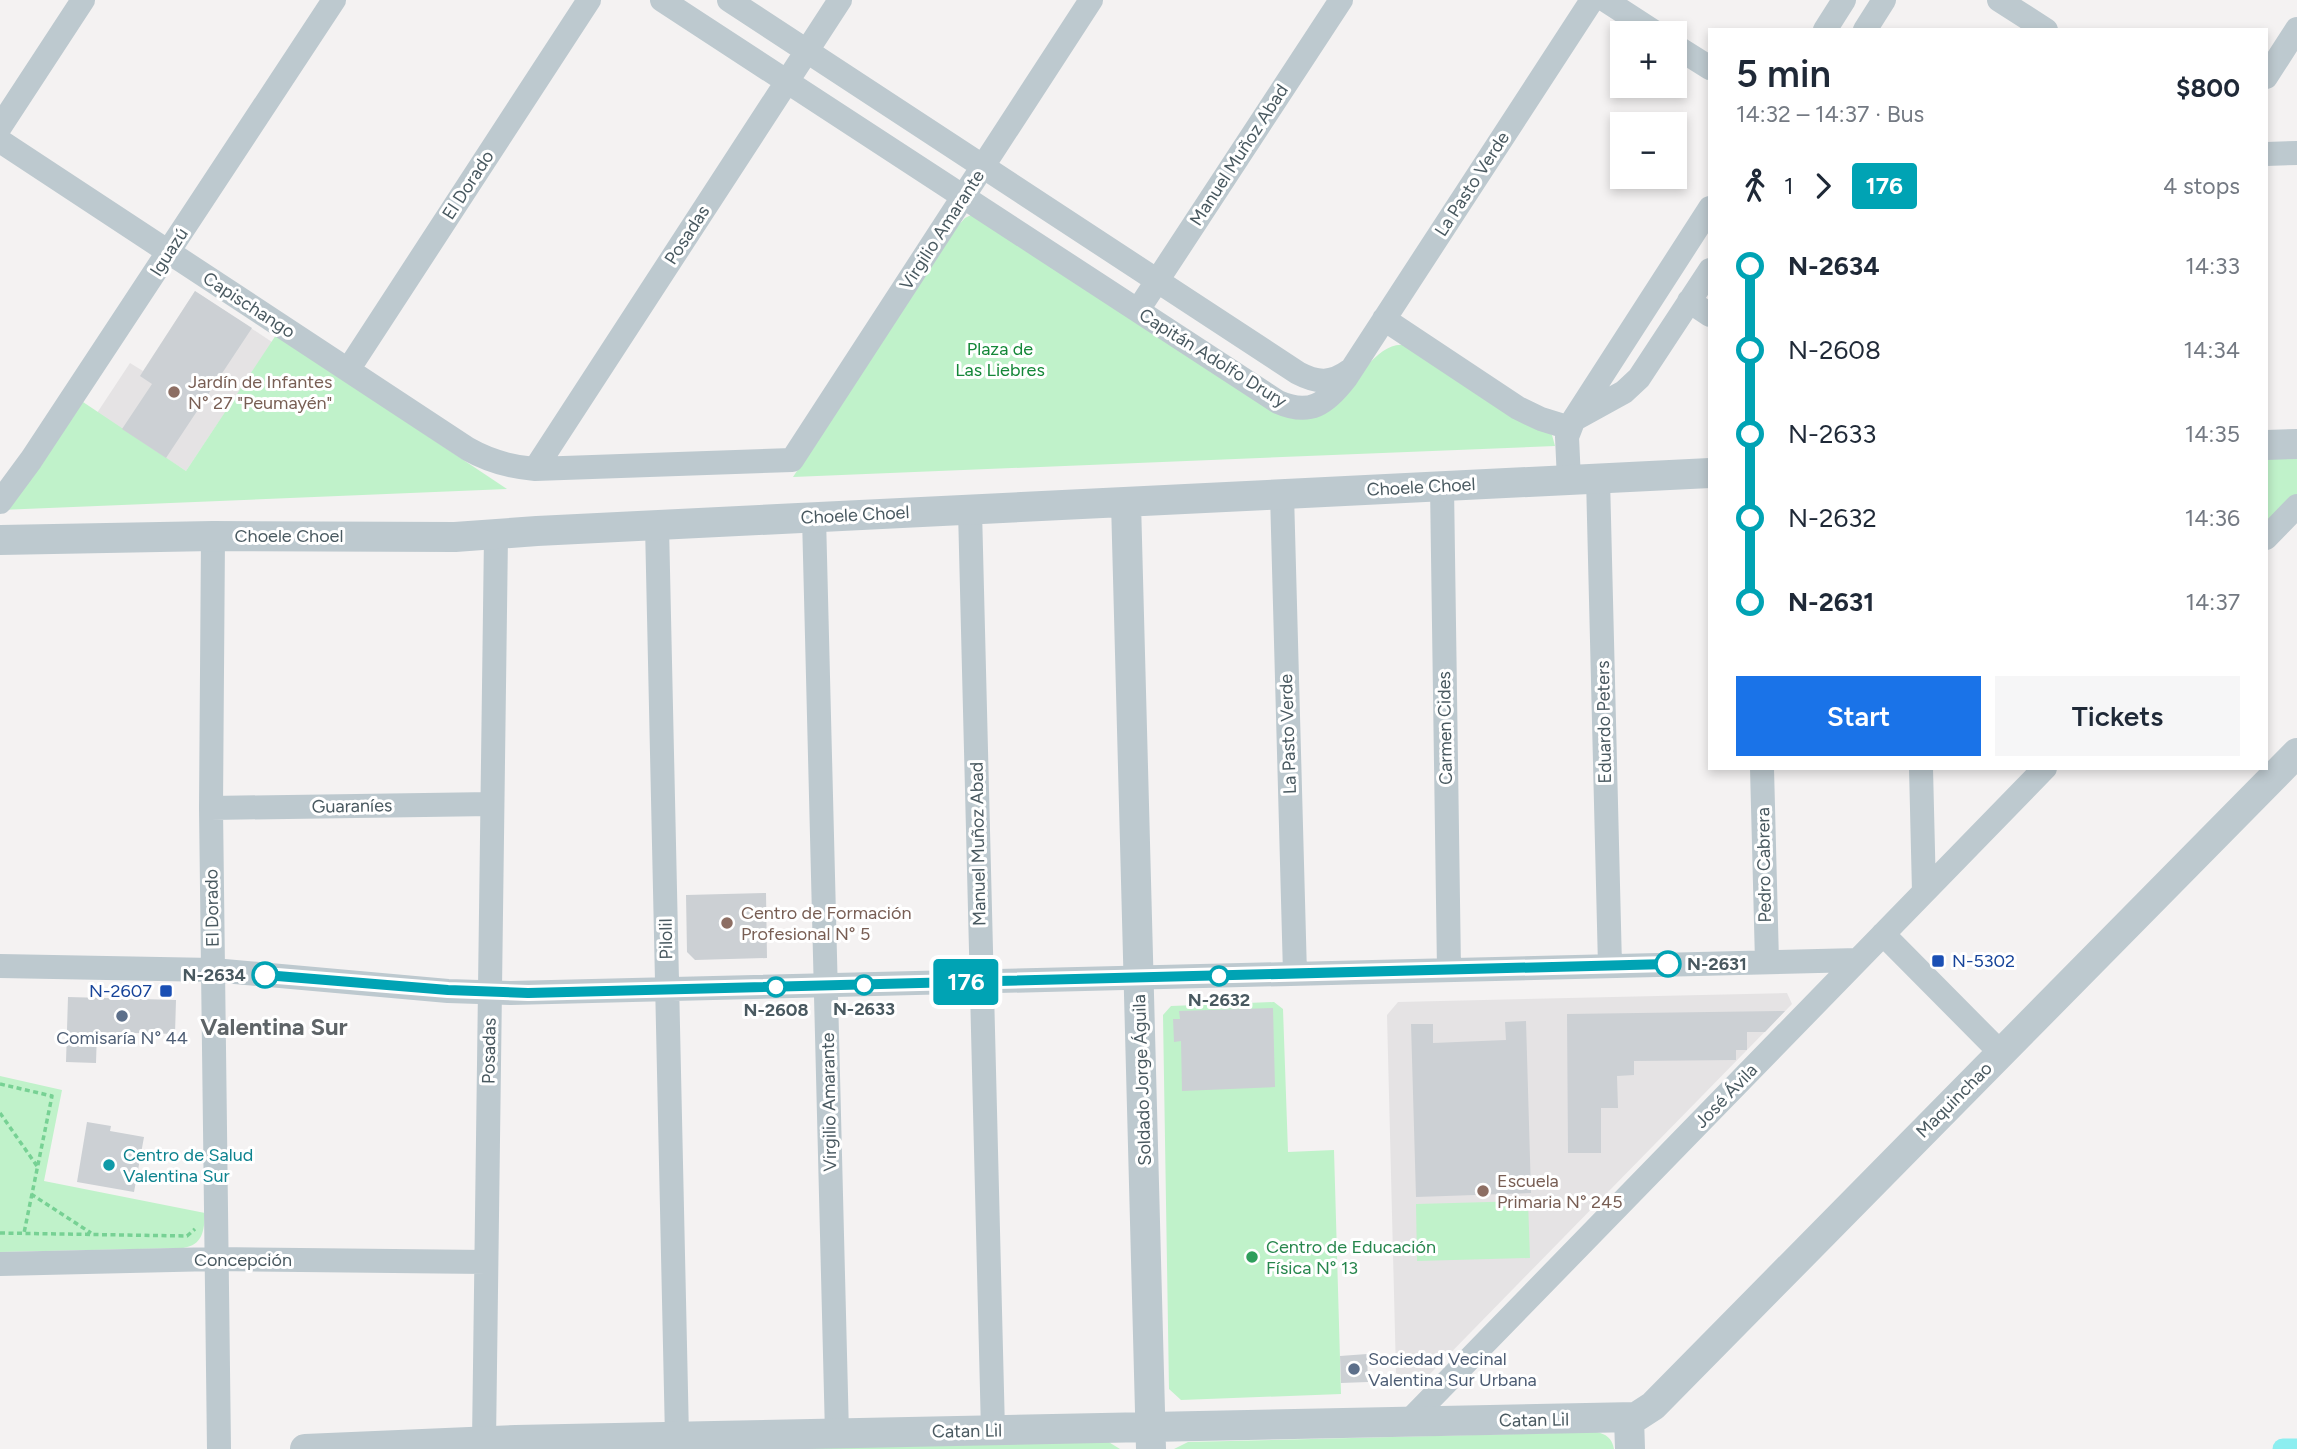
<!DOCTYPE html>
<html lang="en">
<head>
<meta charset="utf-8">
<style>
  :root { --surface:#fff; --page:#f6f6f7; --text:#1f2937; --muted:#747a83; --accent:#1a73e8 }
  body { margin:0; font-family:Figtree,sans-serif; background:var(--page); color:var(--text); height:100vh; display:flex; flex-direction:column; font-size:26px; white-space:nowrap }
  * { box-sizing:border-box; margin:0 }
  p { font-size:23px; color:var(--muted) }
  .icon { flex:none; width:38px; height:38px; fill:none; stroke:currentColor; stroke-width:2; stroke-linecap:round; stroke-linejoin:round }
  .map { position:relative; flex:1; overflow:hidden }
  .drawer { position:absolute; left:1708px; top:28px; width:560px; height:742px; display:flex; flex-direction:column; background:var(--surface); border-radius:0px; box-shadow:0 4px 10px #0003 }
  .drawer>* { flex:none }
  .badge { padding:0 14px; border-radius:5px; font-size:24px; line-height:46px }
  .controls { position:absolute; left:1610px; top:21px; display:grid; gap:14px }
  .controls a { display:grid; place-items:center; width:77px; height:77px; border-radius:0px; background:var(--surface); box-shadow:0 4px 10px #0003; font-size:35px }
  .map>.badge { position:absolute; translate:-50% -50%; box-shadow:0 0 0 4px #fff }
  .legs { display:flex; align-items:center; gap:10px; height:77px; padding:0 28px; font-size:23px }
  .legs p { margin-inline-start:auto }
  .headline { display:flex; align-items:center; justify-content:space-between; height:119px; padding:0 28px }
  h1 { font-size:38px; font-weight:600; line-height:52px }
  .action { display:flex; gap:14px; margin-top:auto; padding:14px 28px }
  .action a { flex:1; height:80px; border-radius:0px; background:var(--accent); color:#fff; font-size:28px; font-weight:600; line-height:80px; text-align:center }
  .action a+a { background:var(--page); color:var(--text) }
  ul { padding:0 28px; list-style:none }
  li { display:flex; align-items:center; gap:24px; height:84px; font-size:26px }
  li i { display:grid; place-items:center; width:10px; height:100%; margin:0 9px; background:currentColor }
  li i::after { content:''; width:18px; height:18px; margin:-9px; border:5px solid; border-radius:50%; background:var(--surface) }
  li p { margin-inline-start:auto }
  li:first-child i { background:linear-gradient(#0000 50%,currentColor 0) }
  li:last-child i { background:linear-gradient(currentColor 50%,#0000 0) }
  .map>svg:first-child { display:block }
</style>
</head>
<body>
<div class="map">
<svg width="2297" height="1449" viewBox="0 0 2297 1449">
  <rect width="100%" height="100%" fill="#f4f2f2"/>
  <path fill="#e5e3e4" d="M195,291l77,51 -86,129 -89,-58 33,-50 13,8z
    M1787,993l5,11 -365,373 -16,4 -15,-8 -9,-358 11,-13z"/>
  <path fill="#c0f2ca" d="M971,215l295,187 73,-1c15,-18 40,-59 64,-56l149,90 3,11 -762,31 161,-247 11,-12z
    M276,335l231,154 -507,21 83,-108 103,69z
    M2266,458l31,1v43l-31,32z
    M1274,1002l9,7 5,143 46,-2 7,244 -160,6 -12,-11 -6,-374 8,-9z
    M0,1076l62,14 -18,91 161,32c-1,18 -2,32 -22,35l-183,4z
    M1528,1201l2,57 -113,3 -1,-57z
    M1596,1432c10,2 16,6 18,17h-440l14,-7z
    M1107,1441l13,8h-423z"/>
  <g fill="none" stroke-linecap="round" stroke-linejoin="round">
    <path stroke="#8ceef0" stroke-width="21" d="M2283,1449h14"/>
  </g>
  <path fill="#ccd0d4" d="M195,291l57,37 -86,130 -44,-29 30,-45 -12,-8z
    M766,893l1,65 -72,2 -8,-8 -1,-57z
    M68,997l108,3 -1,34 -78,-2 -1,31 -30,-1z
    M1273,1008l2,79 -93,4 -1,-50 -7,1 -1,-23h7l-1,-8z
    M1785,1011l-20,21h-18v18h-11v10l-102,1v14l-17,1 1,32h-17v45h-33l-1,-139z
    M1526,1021l5,172 -115,4 -5,-173h22v19l73,-3 -1,-18z
    M87,1122l24,4 -1,5 34,6 -10,55 -57,-10z
    M1367,1354l1,28 -27,1 -1,-27z"/>
  <g fill="none" stroke-linecap="round" stroke-linejoin="round">
    <path stroke="#77d194" stroke-width="3.5" stroke-dasharray="5 3.5" stroke-linecap="butt" d="M0,1084l52,12 -28,137
      M0,1113l37,53
      M31,1194l60,39
      M0,1233l187,3 8,-7"/>
    <path stroke="#bdc9cf" stroke-width="24" d="M662,0l616,402c32,14 48,2 68,-24l246,-378
      M729,0l569,373c19,10 33,11 51,-2
      M1605,0l51,33
      M1999,0l47,30
      M1825,30l19,-30
      M1865,30l19,-30
      M1675,46l35,22
      M2266,77l31,-48
      M0,127l83,-127
      M0,141l468,308c21,12 42,18 67,20l257,-9 299,-460
      M2266,154l31,-1
      M1689,301l21,14
      M1138,310l203,-310
      M1384,319l134,89 23,11 29,9
      M348,370l241,-370
      M1575,419l49,-27 15,-14 71,-108
      M535,469l305,-469
      M1598,478l12,488
      M1569,480l-2,-43 7,-18 136,-211
      M1442,486l7,484
      M1282,494l13,480
      M0,502l31,-42 303,-460
      M970,510l23,921
      M814,517l23,917
      M657,525l20,912
      M213,536l-2,272 8,641
      M2266,538l31,-32
      M1762,768l5,194
      M1921,768l3,124
      M211,808l281,-4
      M1883,934l118,119
      M0,966l213,4 235,21 63,2 1347,-33
      M0,1264l216,-5 270,3
      M1407,1423l638,-655
      M484,1442l12,-907"/>
    <path stroke="#bdc9cf" stroke-width="30" d="M2266,445l31,-1
      M1126,502l25,947
      M0,540l213,-4 242,1 82,-6 1173,-58
      M1629,1418l1,31
      M305,1449l211,-9 1120,-23 17,-11 644,-653"/>
  </g>
  <g fill="none" stroke-linecap="round" stroke-linejoin="round">
    <g stroke="#fff" stroke-width="16">
      <path id="line-1" d="M265,975l183,15 80,3 1140,-29"/>
    </g>
    <use href="#line-1" stroke="#00a3b4" stroke-width="10"/>
  </g>
  <g fill="#8d6e63" stroke="#fff" stroke-width="2.5">
    <circle cx="174" cy="392" r="7"/>
    <circle cx="727" cy="923" r="7"/>
    <circle cx="1483" cy="1191" r="7"/>
  </g>
  <g fill="#1a4fb4" stroke="#fff" stroke-width="2.5">
    <rect x="1931" y="954" width="14" height="14" rx="3.5"/>
    <rect x="159" y="984" width="14" height="14" rx="3.5"/>
  </g>
  <g fill="#fff" stroke="#00a3b4" stroke-width="3.5">
    <circle cx="1668" cy="964" r="12"/>
    <circle cx="265" cy="975" r="12"/>
    <circle cx="1219" cy="976" r="9"/>
    <circle cx="864" cy="985" r="9"/>
    <circle cx="776" cy="987" r="9"/>
  </g>
  <g fill="#5c6f8a" stroke="#fff" stroke-width="2.5">
    <circle cx="122" cy="1016" r="7"/>
    <circle cx="1354" cy="1369" r="7"/>
  </g>
  <circle fill="#0f9aa8" stroke="#fff" stroke-width="2.5" cx="109" cy="1165" r="7"/>
  <circle fill="#2e9e5b" stroke="#fff" stroke-width="2.5" cx="1252" cy="1257" r="7"/>
  <g text-anchor="middle" stroke-width="6" stroke-linejoin="round" paint-order="stroke">
    <g font-size="18" fill="#495960" stroke="#fff">
      <text transform="translate(1239 155) rotate(-57)" y="6">Manuel Muñoz Abad</text>
      <text transform="translate(1472 184) rotate(-57)" y="6">La Pasto Verde</text>
      <text transform="translate(468 185) rotate(-57)" y="6">El Dorado</text>
      <text transform="translate(942 230) rotate(-57)" y="6">Virgilio Amarante</text>
      <text transform="translate(687 235) rotate(-57)" y="6">Posadas</text>
      <text transform="translate(169 252) rotate(-57)" y="6">Iguazú</text>
      <text transform="translate(249 305) rotate(33)" y="6">Capischango</text>
      <text transform="translate(1213 358) rotate(32)" y="6">Capitán Adolfo Drury</text>
      <text transform="translate(1421 487) rotate(-3)" y="6">Choele Choel</text>
      <text transform="translate(855 515) rotate(-3)" y="6">Choele Choel</text>
      <text x="289" y="542">Choele Choel</text>
      <text transform="translate(1604 722) rotate(-91)" y="6">Eduardo Peters</text>
      <text transform="translate(1445 728) rotate(-91)" y="6">Carmen Cides</text>
      <text transform="translate(1288 734) rotate(-92)" y="6">La Pasto Verde</text>
      <text transform="translate(352 806) rotate(-1)" y="6">Guaraníes</text>
      <text transform="translate(978 844) rotate(-91)" y="6">Manuel Muñoz Abad</text>
      <text transform="translate(1764 865) rotate(-91)" y="6">Pedro Cabrera</text>
      <text transform="translate(212 908) rotate(-91)" y="6">El Dorado</text>
      <text transform="translate(666 939) rotate(-91)" y="6">Pilolil</text>
      <text transform="translate(489 1051) rotate(-89)" y="6">Posadas</text>
      <text transform="translate(1142 1080) rotate(-92)" y="6">Soldado Jorge Águila</text>
      <text transform="translate(1726 1096) rotate(-46)" y="6">José Ávila</text>
      <text transform="translate(1954 1100) rotate(-45)" y="6">Maquinchao</text>
      <text transform="translate(829 1102) rotate(-91)" y="6">Virgilio Amarante</text>
      <text x="243" y="1266">Concepción</text>
      <text transform="translate(1534 1420) rotate(-1)" y="6">Catan Lil</text>
      <text transform="translate(967 1431) rotate(-1)" y="6">Catan Lil</text>
    </g>
    <g font-size="18" fill="#148738" stroke="#fff">
      <text x="1000" y="355">Plaza de<tspan x="1000" dy="21">Las Liebres</tspan></text>
    </g>
    <g font-size="18" fill="#785e54" stroke="#fff" text-anchor="start">
      <text x="188" y="388">Jardín de Infantes<tspan x="188" dy="21">N° 27 "Peumayén"</tspan></text>
      <text x="741" y="919">Centro de Formación<tspan x="741" dy="21">Profesional N° 5</tspan></text>
      <text x="1497" y="1187">Escuela<tspan x="1497" dy="21">Primaria N° 245</tspan></text>
    </g>
    <g font-size="18" fill="#164399" stroke="#fff" text-anchor="start">
      <text x="1952" y="967">N-5302</text>
      <text x="152" y="997" text-anchor="end">N-2607</text>
    </g>
    <g font-size="18" font-weight="bold" fill="#495960" stroke="#fff">
      <text x="1687" y="970" text-anchor="start">N-2631</text>
      <text x="246" y="981" text-anchor="end">N-2634</text>
      <text x="1219" y="1006">N-2632</text>
      <text x="864" y="1015">N-2633</text>
      <text x="776" y="1016">N-2608</text>
    </g>
    <g font-size="18" fill="#4e5e75" stroke="#fff">
      <text x="122" y="1044">Comisaría N° 44</text>
      <text x="1368" y="1365" text-anchor="start">Sociedad Vecinal<tspan x="1368" dy="21">Valentina Sur Urbana</tspan></text>
    </g>
    <g font-size="18" fill="#0d838f" stroke="#fff" text-anchor="start">
      <text x="123" y="1161">Centro de Salud<tspan x="123" dy="21">Valentina Sur</tspan></text>
    </g>
    <g font-size="18" fill="#27864d" stroke="#fff" text-anchor="start">
      <text x="1266" y="1253">Centro de Educación<tspan x="1266" dy="21">Física N° 13</tspan></text>
    </g>
    <g font-size="24" font-weight="bold" fill="#5e6467" stroke="#fff">
      <text x="274" y="1035">Valentina Sur</text>
    </g>
  </g>
</svg>
<div class="controls">
<a>+</a>
<a>−</a>
</div>
<b class="badge" style="left:966px;top:982px;background:#00a3b4;color:#fff">176</b>
<section class="drawer">
<div class="headline"><div><h1>5 min</h1><p>14:32 – 14:37 · Bus</p></div><b>$800</b></div>
<div class="legs"><svg class="icon" aria-label="walk" viewBox="0 0 24 24"><circle cx="13" cy="4" r="2"/><path d="M13 8l-2 6 4 7M11 14l-3 7M7 12l3-4h3l4 4"/></svg>1<svg class="icon" aria-label="forward" viewBox="0 0 24 24"><path d="M9 5l7 7-7 7"/></svg><b class="badge" style="background:#00a3b4;color:#fff">176</b><p>4 stops</p></div>
<ul>
<li><i style="color:#00a3b4"></i><b>N-2634</b><p>14:33</p></li>
<li><i style="color:#00a3b4"></i><span>N-2608</span><p>14:34</p></li>
<li><i style="color:#00a3b4"></i><span>N-2633</span><p>14:35</p></li>
<li><i style="color:#00a3b4"></i><span>N-2632</span><p>14:36</p></li>
<li><i style="color:#00a3b4"></i><b>N-2631</b><p>14:37</p></li>
</ul>
<div class="action"><a>Start</a><a>Tickets</a></div>
</section>
</div>
</body>
</html>
